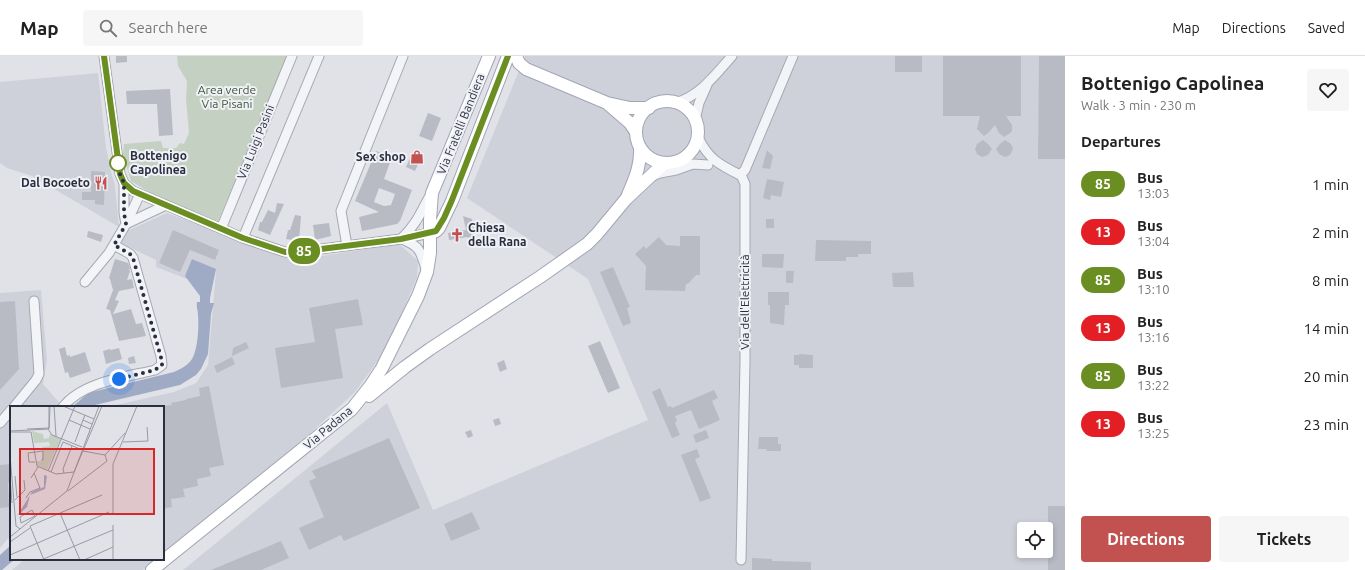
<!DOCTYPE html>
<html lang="en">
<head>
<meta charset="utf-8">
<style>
  :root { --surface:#fff; --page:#f6f6f6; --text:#222; --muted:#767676; --line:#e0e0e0; --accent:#c25250 }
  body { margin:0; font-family:Ubuntu,sans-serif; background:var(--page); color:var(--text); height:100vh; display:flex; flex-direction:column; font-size:15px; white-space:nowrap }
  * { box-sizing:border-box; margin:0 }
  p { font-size:13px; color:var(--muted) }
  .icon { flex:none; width:22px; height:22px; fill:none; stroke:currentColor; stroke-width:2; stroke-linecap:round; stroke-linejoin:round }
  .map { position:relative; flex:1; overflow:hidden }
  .drawer { display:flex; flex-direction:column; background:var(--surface); width:300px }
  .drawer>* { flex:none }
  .badge { padding:0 8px; border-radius:13px; font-size:14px; line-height:26px }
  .controls { position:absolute; left:1017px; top:466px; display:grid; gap:8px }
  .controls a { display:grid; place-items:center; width:36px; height:36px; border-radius:4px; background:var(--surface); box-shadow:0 2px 6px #0003; font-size:20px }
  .you { position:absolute; width:20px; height:20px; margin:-10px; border:3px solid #fff; border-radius:50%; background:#1a73e8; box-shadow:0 0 0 6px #1a73e833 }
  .map>.badge { position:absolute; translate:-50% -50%; box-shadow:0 0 0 2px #fff }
  h2 { padding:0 16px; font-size:15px; line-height:36px }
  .round { display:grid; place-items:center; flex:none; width:42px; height:42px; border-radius:4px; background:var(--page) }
  .head { display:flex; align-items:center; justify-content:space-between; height:68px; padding:0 16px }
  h1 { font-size:19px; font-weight:600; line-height:30px }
  .primary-button { display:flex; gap:8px; margin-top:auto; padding:8px 16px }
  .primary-button a { flex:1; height:46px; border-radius:4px; background:var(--accent); color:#fff; font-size:16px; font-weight:600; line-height:46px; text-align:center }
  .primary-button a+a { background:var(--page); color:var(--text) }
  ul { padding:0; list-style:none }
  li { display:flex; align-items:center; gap:12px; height:48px; padding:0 16px }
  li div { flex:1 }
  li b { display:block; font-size:15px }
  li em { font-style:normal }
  li .badge { min-width:44px; font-weight:700; text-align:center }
  header { display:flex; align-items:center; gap:24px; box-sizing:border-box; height:56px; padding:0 20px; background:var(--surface); border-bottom:1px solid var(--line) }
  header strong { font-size:19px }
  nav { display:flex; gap:22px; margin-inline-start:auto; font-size:14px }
  .search { width:280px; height:36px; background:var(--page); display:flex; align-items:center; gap:10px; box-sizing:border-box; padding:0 14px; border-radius:4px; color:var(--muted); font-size:15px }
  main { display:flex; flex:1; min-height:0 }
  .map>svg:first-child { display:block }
</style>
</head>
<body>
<header>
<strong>Map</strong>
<div class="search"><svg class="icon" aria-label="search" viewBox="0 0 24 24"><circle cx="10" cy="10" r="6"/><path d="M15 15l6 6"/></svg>Search here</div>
<nav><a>Map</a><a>Directions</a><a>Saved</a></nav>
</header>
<main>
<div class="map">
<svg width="1065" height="514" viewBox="0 0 1065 514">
  <rect width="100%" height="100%" fill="#e1e2e8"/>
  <path fill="#cfd1da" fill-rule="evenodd" d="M525,0h540v514h-882l204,-167 46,107 215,-90 -60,-141 -121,-81zM1024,473h22v22h-22z
    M98,17l8,74 5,25 4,14 4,41 -87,-51 -25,-8 -7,-5v-81z
    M167,157l128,47 104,-16 19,17 -1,16 -20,48 -15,30 -27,37 -61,56 -131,107v-148h-56l67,-15 22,-9 12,-18 8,-94 -21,-11 -8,19 -31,-12v-7l-35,-17 6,-12z
    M41,234l6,70 -4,24 20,23h-52v128l-11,13v-255z
    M25,503h133l-15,11h-131z"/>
  <path fill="#c4d1c2" d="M177,0h111l-70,165 -61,-24 -26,-16 -8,-27 1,-10 37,-3 2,7h13l4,-5 4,1 5,-11 -3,-34 1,-18 -9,-15z"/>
  <path fill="#9fabc5" d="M192,203l24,10 -6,29v5h4l-3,11 -3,40 -7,15 -5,6 -16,10 -85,20 -3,2h-20l14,-12 6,-3 82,-20c7,-3 14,-7 18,-13 6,-10 7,-33 6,-44 0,-5 -2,-8 -1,-13h3v-6l-15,-20z
    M11,489v14h4l-13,11h-2v-15z"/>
  <path fill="#b8bbc4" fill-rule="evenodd" d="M116,0h11v6l-11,1z
    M895,0h27v16h-27z
    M943,0h78v60h-15l6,9v6l-2,2 -6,4 -5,-4 -4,-8 -6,7 -5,4 -7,-7 3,-13h-37z
    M1039,0h26v103h-27z
    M170,33l3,46 -14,1 -2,-32h-30l-1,-13z
    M428,57l13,5 -9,23 -13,-5z
    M983,84l5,4 4,5 -4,6 -6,2 -5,-3 -2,-5 2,-5z
    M1005,84l6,4 2,5 -3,6 -5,2 -6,-3 -3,-5 4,-5z
    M767,94l6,6 -3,13 -8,-1z
    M376,95l16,6 -8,22 28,11 -12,31 -3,3 -35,7 -3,-14 20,-5 -24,-11zM379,132l16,6 -4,11 -7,1 -10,-4z
    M412,98l9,4 -6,13 -9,-4z
    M91,115l14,1 -1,33 -9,-1v-4h-13v-8h9z
    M767,123l17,3 -3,15 -10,-2 -1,5 -7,-2z
    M277,147l7,1 -14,31 -12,-5 2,-8h2l6,-12 7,3z
    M295,159l6,1 -2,25 -13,-2 2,-9h2z
    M463,160l9,3 4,18 -8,1 -1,-1 -18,3 -1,-7 18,-3z
    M766,163h8v9h-8z
    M329,167l2,13 -16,4 -2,-15z
    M173,174l46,20 -4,10 -25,-10 -10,22 -21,-9z
    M88,175l15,4 -2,7 -14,-5z
    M680,180h20v39h-4l-7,8 -3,1 -1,7 -40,-1 1,-24 -11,-12 9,-8 2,3 13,-12 7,8 14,1z
    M816,184l55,1v13h-13v3h-12v4h-31z
    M762,198h22l-1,14 -21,-1z
    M115,203l13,4 2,5 -1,2 1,1 -3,9 5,-1 2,9 -15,3 -4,9 4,1 -6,13 18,-5 5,15 6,-1 4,13 -27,5 -9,-31 -4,-1 7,-19 -3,-11 -1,-1z
    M613,211l17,40 -3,1 4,15 -8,3 -23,-54z
    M786,215h8l-1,12h-7z
    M913,216l1,15h-21l-1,-14z
    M768,236h21v13h-4l-1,20 -14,-2v-18h-2z
    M358,243l5,26 -28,4 8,49 -62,10 -6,-40 40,-6 -6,-34z
    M15,245l4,68 -19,21v-88z
    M600,285l20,47 -12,5 -20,-47z
    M246,286l3,6 -17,8 1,-8z
    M65,291l2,9 3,-1v2l15,-5 6,19 -21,7 -2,-6 -3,1 -6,-24z
    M119,292l3,11 -16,5 -3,-13 7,-2 1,1z
    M799,298l14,1v13h-14v-3h-5v-10h5z
    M134,300l2,7 -7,1 -1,-6z
    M232,301l3,7 -18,9 -3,-7z
    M504,304l3,9 -7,3 -3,-9z
    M209,330l15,79 -15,3 2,8 -14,3 1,7 -15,3 2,8 -14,2 1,8 -9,2v-103l9,-1 -1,-2 15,-3v-1l14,-3 -1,-8z
    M660,332l8,19 3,-1 1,2 42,-18 4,8 -6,3 8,19 -21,9 -8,-19 -16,6 2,5 -2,2 5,12 -8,3 -20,-46z
    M499,362l2,6 -6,2 -2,-6z
    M471,374l2,6 -5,2 -3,-6z
    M706,374l3,8 -13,5 -3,-8z
    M759,381h19v7h3v7h-15l1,-2h-9z
    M389,382l31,70 -76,33 -3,-6 -32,15 -10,-22 25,-11 -15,-36 7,-3 -4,-7z
    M697,393l3,8 -5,2 16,39 -11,4 -19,-47z
    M11,408v19h-3l1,24 -9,1v-43z
    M1048,450h17v64h-17z
    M472,456l8,17 -29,12 -7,-17z
    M281,485l8,17 -28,12h-50z
    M752,502l20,1v2l39,1v8h-59z"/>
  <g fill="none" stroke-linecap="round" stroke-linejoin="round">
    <g stroke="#a6a8b2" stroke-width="11">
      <path id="minor" d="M104,0l16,118 4,9 9,8 110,47 42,14h12l104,-13 29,-6
        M675,47c25,-7 40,-28 57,-47
        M695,64l4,-17 8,-18
        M698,81c10,22 22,28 42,38l2,2 3,7v177l-4,199
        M740,119l5,-5 48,-114
        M652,120l8,-3 16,-3 17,-6 15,1
        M124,127v30l2,11
        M126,168l40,-19
        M221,173l71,-173
        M243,182l76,-182
        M402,182c15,-14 19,-27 29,-44
        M402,183c18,7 19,13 24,30
        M347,190l-6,-35 62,-155
        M85,226l24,-29 17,-29 14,-30
        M14,351l22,-27 3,-6 -5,-73
        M63,351c19,-25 63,-30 92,-37l7,-5 -1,-9 -28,-98 -3,-4 -16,-9
        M0,367l11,-13"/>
    </g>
    <g stroke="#a1a5b3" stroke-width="14">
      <path id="major" d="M516,0l3,7 7,6 81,34 23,5h19
        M636 76a31 31 0 1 1 62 0a31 31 0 1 1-62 0Z
        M608,48l22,19 6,9
        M628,139c7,-17 13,-29 12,-48
        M430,177l6,-2 3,-3 13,-27 56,-145
        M369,340l36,-29 25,-18 110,-72 47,-33 10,-10 29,-35 32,-30 7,-6
        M152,514l200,-161 19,-24 11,-17 36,-72 9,-24 3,-19v-33l2,-27 57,-137"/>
    </g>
    <use href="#minor" stroke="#f3f4f7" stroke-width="9"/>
    <use href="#major" stroke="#fff" stroke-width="12"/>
  </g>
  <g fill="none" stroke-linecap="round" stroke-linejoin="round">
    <g stroke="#fff" stroke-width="9">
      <path id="line" d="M104,0l16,118 4,9 9,8 110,47 42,14h12l104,-13 35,-8 8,-13 8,-18 56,-144"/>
    </g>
    <use href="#line" stroke="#6b8e23" stroke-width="6"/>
    <path stroke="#2a2e3e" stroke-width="4" stroke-dasharray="0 7.2" d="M118,107l-1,-5 3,16 4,9v30l2,11 -12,21 16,9 3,4 29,103v4l-7,5 -36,9"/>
  </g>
  <defs>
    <g id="shop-bare" transform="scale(1.08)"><path d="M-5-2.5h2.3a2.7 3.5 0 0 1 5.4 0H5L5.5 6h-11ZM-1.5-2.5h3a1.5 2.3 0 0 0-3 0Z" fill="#c25250" stroke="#f0f1f6" stroke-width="2.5" paint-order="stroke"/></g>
    <g id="restaurant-bare" transform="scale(1.08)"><path d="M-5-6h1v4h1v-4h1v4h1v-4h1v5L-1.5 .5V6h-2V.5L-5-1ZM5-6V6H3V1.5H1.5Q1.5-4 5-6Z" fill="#c25250" stroke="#f0f1f6" stroke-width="2.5" paint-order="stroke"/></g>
    <g id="church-bare" transform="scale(1.08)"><path d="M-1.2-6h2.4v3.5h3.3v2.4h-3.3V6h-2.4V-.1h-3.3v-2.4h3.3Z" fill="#c25250" stroke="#f0f1f6" stroke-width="2.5" paint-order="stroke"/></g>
  </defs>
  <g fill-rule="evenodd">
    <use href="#shop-bare" x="417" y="101"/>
    <use href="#restaurant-bare" x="101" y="127"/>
    <use href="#church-bare" x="457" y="179"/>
  </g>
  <circle fill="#fff" stroke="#6b8e23" stroke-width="2" cx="118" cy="107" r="8"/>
  <g text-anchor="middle" stroke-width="4" stroke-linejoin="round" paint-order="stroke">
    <g font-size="12" fill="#3a5939" stroke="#f0f1f6">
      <text x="227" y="38">Area verde<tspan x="227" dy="14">Via Pisani</tspan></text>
    </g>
    <g font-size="12" fill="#2a2e3e" stroke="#f0f1f6">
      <text transform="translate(461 68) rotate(-68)" y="4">Via Fratelli Bandiera</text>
      <text transform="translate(256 86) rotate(-68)" y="4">Via Luigi Pasini</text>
      <text transform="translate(745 246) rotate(-90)" y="4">Via dell'Elettricità</text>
      <text transform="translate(328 372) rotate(-40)" y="4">Via Padana</text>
    </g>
    <g font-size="12" font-weight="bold" fill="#2a2e3e" stroke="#f0f1f6" text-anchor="start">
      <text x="130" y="104">Bottenigo<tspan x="130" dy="14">Capolinea</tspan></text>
    </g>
    <g font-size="12" font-weight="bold" fill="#2a2e3e" stroke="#f0f1f6" text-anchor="end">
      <text x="406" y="105">Sex shop</text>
      <text x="90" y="131">Dal Bocoeto</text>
      <text x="468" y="176" text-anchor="start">Chiesa<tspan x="468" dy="14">della Rana</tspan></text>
    </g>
  </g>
  <g transform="translate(10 350)">
    <rect width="154" height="154" fill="#e1e2e8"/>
    <path d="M22,25l11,3 1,5 5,-1 1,-4 11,4 -14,32 -10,-5 -1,-4h6v-14l8,-1 -1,-4 -15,1z" fill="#c4d1c2"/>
    <path d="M34,69l3,1 -2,13 -15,6 -3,12 -10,9 15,-24 12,-5z" fill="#9fabc5"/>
    <path fill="none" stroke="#989aa4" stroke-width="1" d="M44,0l2,30M53,0l31,13M75,9l-2,5 9,4M59,14l21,9M17,23l22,-1v-22M38,23l4,6 30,12M0,25l39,-2 1,-23M0,26h21l6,34 19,8 18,-2M65,36l8,-22M113,36l25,-1 -1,-14M0,49l6,71 4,3M95,49l20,-22M25,56h-6l-1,-9 15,-2v9h-2M38,65l27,-65M41,66l12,-30 17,7M64,66l28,-66M54,67l-1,-4 9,-23M5,70l2,21M0,71l2,26M21,72l7,-11M58,85l39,-30 -2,-6 -22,-4M16,92l4,-6 10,-4 -6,-15M5,94l10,-10 -1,-10M22,104l3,6 -14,7 -1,-6zM50,107l20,47M103,107v-49l24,-58M0,131l57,-46 32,-85M0,136l20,-14M0,149l99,-43M31,154l72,-30M34,154l-14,-34 72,-31M74,154l29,-13M103,154v-35"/>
    <path fill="#d62828" fill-opacity="0.15" stroke="#d62828" stroke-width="2" d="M10,43h134v65h-134z"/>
    <rect width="154" height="154" fill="none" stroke="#2a2e3e" stroke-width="2"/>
  </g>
</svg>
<div class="controls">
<a><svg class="icon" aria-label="locate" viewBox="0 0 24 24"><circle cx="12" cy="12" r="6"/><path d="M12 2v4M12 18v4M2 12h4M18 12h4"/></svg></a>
</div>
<div class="you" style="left:119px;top:323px"></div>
<b class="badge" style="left:304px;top:195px;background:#6b8e23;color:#fff">85</b>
</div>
<section class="drawer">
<div class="head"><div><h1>Bottenigo Capolinea</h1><p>Walk · 3 min · 230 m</p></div><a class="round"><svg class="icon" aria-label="heart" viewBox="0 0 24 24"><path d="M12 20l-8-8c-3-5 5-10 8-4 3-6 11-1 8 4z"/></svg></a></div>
<h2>Departures</h2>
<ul>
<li><span class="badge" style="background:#6b8e23;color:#fff">85</span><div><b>Bus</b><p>13:03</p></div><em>1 min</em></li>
<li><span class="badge" style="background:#e31e24;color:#fff">13</span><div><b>Bus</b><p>13:04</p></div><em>2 min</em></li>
<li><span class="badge" style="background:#6b8e23;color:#fff">85</span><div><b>Bus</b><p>13:10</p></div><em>8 min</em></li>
<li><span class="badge" style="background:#e31e24;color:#fff">13</span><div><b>Bus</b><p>13:16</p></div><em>14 min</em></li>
<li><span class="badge" style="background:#6b8e23;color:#fff">85</span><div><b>Bus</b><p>13:22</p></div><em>20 min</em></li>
<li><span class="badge" style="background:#e31e24;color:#fff">13</span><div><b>Bus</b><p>13:25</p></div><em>23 min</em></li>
</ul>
<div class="primary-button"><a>Directions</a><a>Tickets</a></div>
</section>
</main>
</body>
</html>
